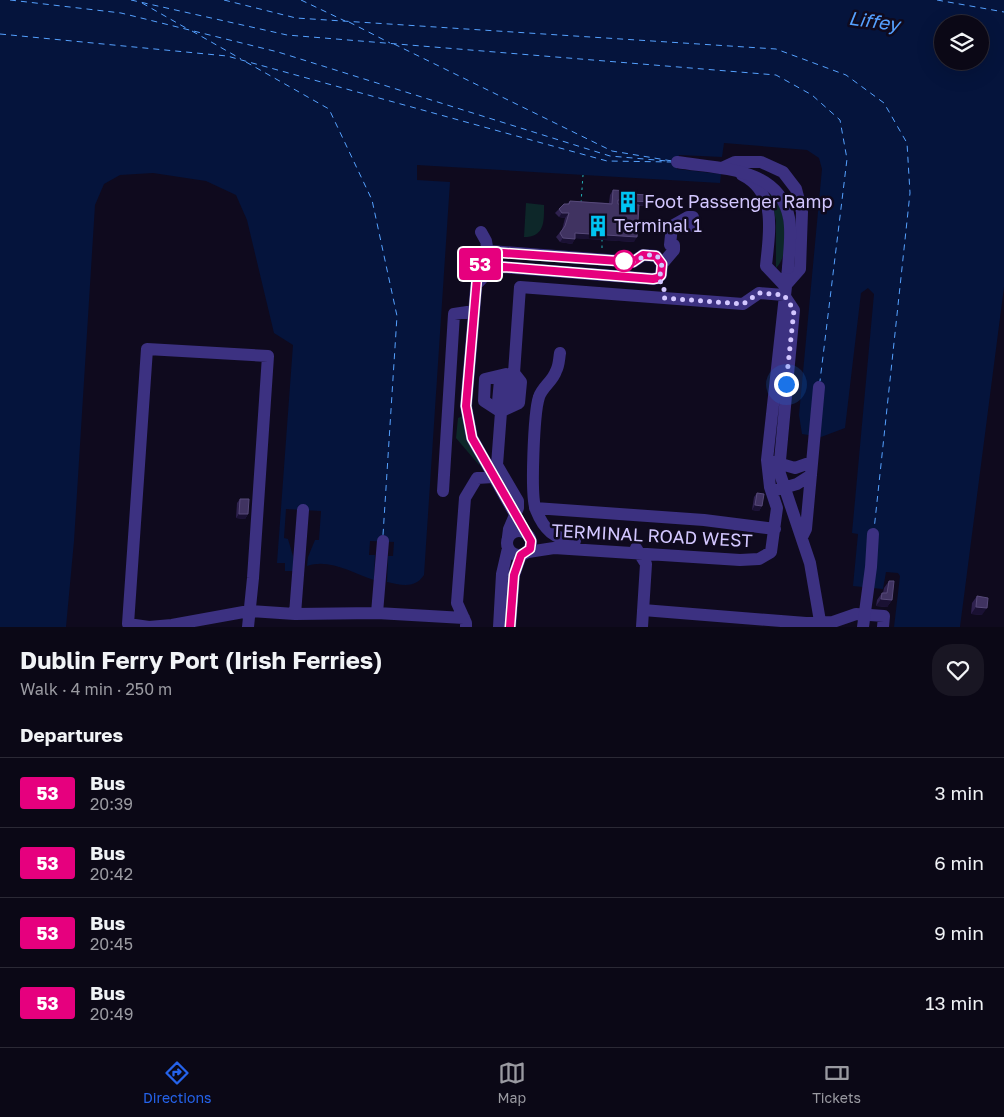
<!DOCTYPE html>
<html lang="en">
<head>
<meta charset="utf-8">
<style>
  :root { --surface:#0b0816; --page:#191623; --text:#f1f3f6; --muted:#9a9aa1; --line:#2b2935; --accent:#2563eb }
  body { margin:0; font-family:"Golos Text",sans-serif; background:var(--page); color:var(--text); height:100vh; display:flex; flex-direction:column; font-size:19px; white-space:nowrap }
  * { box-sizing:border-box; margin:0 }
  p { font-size:16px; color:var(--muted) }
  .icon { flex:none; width:28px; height:28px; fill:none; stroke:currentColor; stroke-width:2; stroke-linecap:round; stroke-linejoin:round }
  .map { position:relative; height:627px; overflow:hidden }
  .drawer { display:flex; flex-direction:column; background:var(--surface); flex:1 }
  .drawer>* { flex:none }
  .badge { padding:0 10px; border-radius:4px; font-size:18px; line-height:32px }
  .fabs { position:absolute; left:934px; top:15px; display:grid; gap:10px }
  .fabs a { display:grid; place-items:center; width:55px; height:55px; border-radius:50%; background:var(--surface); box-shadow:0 5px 20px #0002,0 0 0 1px var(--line); font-size:25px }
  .you { position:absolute; width:25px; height:25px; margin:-12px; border:4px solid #fff; border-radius:50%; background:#1a73e8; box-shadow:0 0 0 8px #1a73e833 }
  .map>.badge { position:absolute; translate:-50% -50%; box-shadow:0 0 0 2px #fff }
  h2 { padding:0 20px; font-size:19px; line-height:45px }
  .round { display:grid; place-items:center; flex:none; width:52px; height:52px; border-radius:20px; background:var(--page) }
  .overview { display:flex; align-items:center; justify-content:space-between; height:85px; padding:0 20px }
  h1 { font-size:24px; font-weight:700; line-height:38px }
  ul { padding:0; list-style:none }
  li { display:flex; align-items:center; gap:15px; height:70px; padding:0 20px; border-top:1px solid var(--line) }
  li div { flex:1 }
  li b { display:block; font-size:19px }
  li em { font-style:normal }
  li .badge { min-width:55px; font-weight:700; text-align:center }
  .tabs { display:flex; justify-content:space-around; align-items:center; height:70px; border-top:1px solid var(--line); background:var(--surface); font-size:14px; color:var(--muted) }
  .tabs a { display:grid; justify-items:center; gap:2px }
  .tabs .selected { color:var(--accent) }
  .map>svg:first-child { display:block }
</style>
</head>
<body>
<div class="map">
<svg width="1004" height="627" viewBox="0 0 1004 627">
  <rect width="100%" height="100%" fill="#0f0a1e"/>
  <path fill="#0d2729" d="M770,192c16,14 22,61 6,76v-47z
    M526,203l18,2c0,16 1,32 -20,32z
    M463,416l17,47 -1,2 -23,-27 2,-20z"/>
  <path fill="#05143c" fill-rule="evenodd" d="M0,0h1004v287l-44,340h-66l6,-51 -2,-3 -12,-1 -3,17 -30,-3 5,-52 -6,-1 22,-239 -6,-6 -7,5 -16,135 -24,9 -19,-3 -3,-19 23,-246 -3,-11 -12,-8 -83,-7 -2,14 -43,-2 -2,14 44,5 -1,9 -303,-18v15l33,2 -26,393c-9,14 -23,10 -37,7l1,-26h5l1,-14 -24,-1 -1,14h6l-1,25c-21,-7 -45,-22 -67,-14l1,-9 7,-17h4l2,-29 -35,-2 -2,29 4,1 5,17v15h-8v-8h-8l16,-218 -19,-12 -27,-113 -11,-25 -30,-14 -53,-8 -33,2 -16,9 -9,21 -21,336 -8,86h-66zM942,24h38v37h-38z"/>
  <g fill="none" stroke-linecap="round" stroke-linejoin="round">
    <path stroke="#55a1ff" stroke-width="1" stroke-dasharray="6 5" stroke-linecap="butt" d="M10,0l111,13 157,39 332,104 57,5
      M131,0l156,35 489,40 36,20 28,25 7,39 -27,222
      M224,0l72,18 480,31 70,26 38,28 23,40 3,50 -36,337
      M301,0l44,21
      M937,0l67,12
      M142,3l44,25
      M349,22l41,21
      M192,31l49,28
      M0,34l227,22 380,105 65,1
      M394,44l218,107 60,10
      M246,62l83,47 43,91 25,116 -14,219"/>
    <path stroke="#23b2b7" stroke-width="1" stroke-dasharray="2.5 4" stroke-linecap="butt" d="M581,203l2,-28
      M602,248v-8"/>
    <path stroke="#3c3181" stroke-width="12" d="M722,168l13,-6h26l22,10 13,17 6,23 -2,57 -15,17
      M742,175c36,18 27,58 24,91l19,20
      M481,232l5,9 3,18
      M662,264l12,-14v-5h-4l2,-19 16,-9h5v9
      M477,284l14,-15 12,-2 150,12 5,-1 3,-3 1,-11 -6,-8 -13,-1 -10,7 -143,-11 -12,15 -12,140 6,32 53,94
      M784,295l10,15 -15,161 31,92 11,64
      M560,353c-1,6 -1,13 -4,18 -3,10 -14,16 -17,26 -5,15 -9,100 -3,113 8,20 18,29 39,31
      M502,411l17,-8 2,-21 -7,-9
      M501,412c10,-12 7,-25 13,-39l6,-86 223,17 16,-11 25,2
      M501,412l-17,-11 1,-22 21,-5
      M774,462l21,6 17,-6
      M776,490l21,-6 14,-9
      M443,491l11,-177 20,-3
      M535,508l169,12 71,9
      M507 543a12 12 0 1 1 24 0a12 12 0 1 1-24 0Z
      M508,537l1,-8 9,-21v-7l-21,-36 4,-53 -3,-10 2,-22 14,-7
      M802,537l4,-8 13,-142
      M636,548l10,16 -4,63
      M528,552l26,-4 186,12 19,-1 12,-7 6,-44 -7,-21 -3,-27 21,-192
      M643,610l163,13 27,-1 23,-8 28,2 -1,11
      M377,613l6,-72
      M295,614l8,-104
      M248,627l5,-49 15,-222 -121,-7 -19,275 21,3 23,-2 77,-14 46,3 82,-1 87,5
      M466,627v-4l-9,-20 8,-105 12,-20 16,-1
      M499,627l3,-53 6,-26
      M510,627l4,-52 7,-20"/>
    <path stroke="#3c3181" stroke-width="12" d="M677,162c41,7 102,4 112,56 3,15 0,34 -1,50
      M863,627l8,-60 2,-33"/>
  </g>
  <path fill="#2e214e" d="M613,190l15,4 22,8 -3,4h-8l-5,36 -59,-4 -3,6 -12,-2 -4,-5 6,-7 3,-12 -6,-1 -4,-4 4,-4 8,-5 3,-3 39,2 1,-8z
    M757,493l5,13 -3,5 -7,-1 2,-13z
    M240,499l8,15 -3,5 -9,-1 1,-15z
    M889,581l3,19 -5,7 -11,-1 1,-6 5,-7h1l1,-5z
    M977,596l5,19 -11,-1 1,-11z"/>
  <path fill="#1a1133" d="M618,200l32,2 -3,4 -32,-2z
    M562,213h7l-4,5 -6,-1z
    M575,233l62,4 -3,5 -62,-4z
    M563,238l12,1 -3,5 -12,-2z
    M755,505l7,1 -3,5 -7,-1z
    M239,514h9l-3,5 -9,-1z
    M881,599l11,1 -5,7 -11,-1z
    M976,607l11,1 -5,7 -11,-1z"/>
  <path fill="#403361" stroke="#574a7a" d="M613,190l15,1v3l23,1 -1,7 -32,-2v4l21,1 -2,32 -62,-4v6l-12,-1 -3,-5 5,-7 4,-13h-7l-3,-4 5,-5h5l1,-3 42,3z
    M757,493l7,1 -2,12 -7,-1z
    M240,499h9l-1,15h-9z
    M889,581h5l-2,19 -11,-1 1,-6h5z
    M977,596l11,2 -1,10 -11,-1z"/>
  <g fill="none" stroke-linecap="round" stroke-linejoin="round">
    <g stroke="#fff" stroke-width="11">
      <path id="line" d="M484,276l7,-7 13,-2 149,12 5,-1 3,-3 1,-11 -6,-8 -13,-1 -10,7 -143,-10 -12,14 -12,140 6,32 59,103 -1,8 -9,6 -7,20 -4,52"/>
    </g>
    <use href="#line" stroke="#e6007e" stroke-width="8"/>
    <path stroke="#d3c7ff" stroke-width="5" stroke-dasharray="0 9" d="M624,261c3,0 6,1 9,1 6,-2 23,-16 28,1 2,5 0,11 -3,15l6,9v11l79,6 16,-11 25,2 10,15 -8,74"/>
  </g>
  <defs>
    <g id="building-bare" transform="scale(1.725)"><path d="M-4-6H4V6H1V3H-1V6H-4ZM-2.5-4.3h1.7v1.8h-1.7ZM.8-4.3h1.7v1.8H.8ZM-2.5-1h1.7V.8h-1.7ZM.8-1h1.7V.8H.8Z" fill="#00c4f2" stroke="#0f0a1e" stroke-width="2.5" paint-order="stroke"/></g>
  </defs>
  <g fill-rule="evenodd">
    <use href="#building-bare" x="628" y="202"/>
    <use href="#building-bare" x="598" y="226"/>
  </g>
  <circle fill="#fff" stroke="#e6007e" stroke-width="2.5" cx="624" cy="261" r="10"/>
  <g text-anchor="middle" stroke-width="5" stroke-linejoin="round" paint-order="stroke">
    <g font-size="18" fill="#d3c7ff" stroke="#0f0a1e" text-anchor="start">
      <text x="644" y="208">Foot Passenger Ramp</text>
      <text x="614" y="232">Terminal 1</text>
    </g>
    <g font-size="18" fill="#d3c7ff" stroke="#0f0a1e">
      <text transform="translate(652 536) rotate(3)" y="6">TERMINAL ROAD WEST</text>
    </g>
    <g font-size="19" font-style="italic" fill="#55a1ff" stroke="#0f0a1e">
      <text transform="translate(874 21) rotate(8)" y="7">Liffey</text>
    </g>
  </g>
</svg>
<div class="fabs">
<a><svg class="icon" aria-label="layers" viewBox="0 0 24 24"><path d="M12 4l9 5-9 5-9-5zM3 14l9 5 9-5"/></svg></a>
</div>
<div class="you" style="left:786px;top:384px"></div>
<b class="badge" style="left:480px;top:264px;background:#e6007e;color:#fff">53</b>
</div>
<section class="drawer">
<div class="overview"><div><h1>Dublin Ferry Port (Irish Ferries)</h1><p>Walk · 4 min · 250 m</p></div><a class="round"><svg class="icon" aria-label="heart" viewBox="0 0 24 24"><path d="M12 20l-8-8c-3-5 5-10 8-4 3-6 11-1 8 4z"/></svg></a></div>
<h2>Departures</h2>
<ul>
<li><span class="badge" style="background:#e6007e;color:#fff">53</span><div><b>Bus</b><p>20:39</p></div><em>3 min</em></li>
<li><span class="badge" style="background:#e6007e;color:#fff">53</span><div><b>Bus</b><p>20:42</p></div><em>6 min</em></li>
<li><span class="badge" style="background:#e6007e;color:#fff">53</span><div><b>Bus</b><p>20:45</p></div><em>9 min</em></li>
<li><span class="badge" style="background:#e6007e;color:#fff">53</span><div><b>Bus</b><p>20:49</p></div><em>13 min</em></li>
</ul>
</section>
<nav class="tabs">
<a class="selected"><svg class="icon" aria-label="directions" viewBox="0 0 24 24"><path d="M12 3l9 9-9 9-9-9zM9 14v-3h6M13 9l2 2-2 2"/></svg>Directions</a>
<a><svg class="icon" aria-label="map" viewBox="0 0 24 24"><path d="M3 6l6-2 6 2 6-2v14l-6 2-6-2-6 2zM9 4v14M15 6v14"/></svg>Map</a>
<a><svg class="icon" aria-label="tickets" viewBox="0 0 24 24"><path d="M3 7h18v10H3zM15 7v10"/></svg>Tickets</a>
</nav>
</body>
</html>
